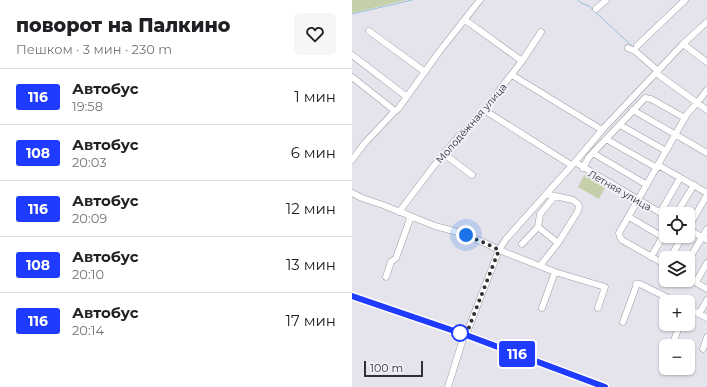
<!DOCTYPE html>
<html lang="ru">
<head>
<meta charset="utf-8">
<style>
  :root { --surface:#fff; --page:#f6f6f6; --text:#202124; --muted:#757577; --line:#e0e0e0 }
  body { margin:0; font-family:Montserrat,sans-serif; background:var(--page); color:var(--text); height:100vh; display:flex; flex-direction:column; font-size:15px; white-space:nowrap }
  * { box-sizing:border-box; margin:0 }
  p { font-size:13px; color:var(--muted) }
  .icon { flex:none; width:22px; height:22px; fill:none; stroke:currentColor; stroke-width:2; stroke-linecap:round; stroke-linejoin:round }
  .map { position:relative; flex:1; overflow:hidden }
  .panel { display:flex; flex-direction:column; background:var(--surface); width:352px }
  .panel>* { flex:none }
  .badge { padding:0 8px; border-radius:3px; font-size:14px; line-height:26px }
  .fabs { position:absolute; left:307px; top:207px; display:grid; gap:8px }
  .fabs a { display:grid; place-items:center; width:36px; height:36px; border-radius:6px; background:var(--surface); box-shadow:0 1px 3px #0004; font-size:20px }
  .scale { position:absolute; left:12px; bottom:10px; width:59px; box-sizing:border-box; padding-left:4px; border:2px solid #302f33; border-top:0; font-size:11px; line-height:14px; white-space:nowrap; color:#302f33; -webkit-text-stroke:3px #f3f0fa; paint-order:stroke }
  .you { position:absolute; width:20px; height:20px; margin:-10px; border:3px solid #fff; border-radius:50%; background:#1a73e8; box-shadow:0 0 0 6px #1a73e833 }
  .map>.badge { position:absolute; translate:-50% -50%; box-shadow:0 0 0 2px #fff }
  .round { display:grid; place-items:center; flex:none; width:42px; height:42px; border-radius:6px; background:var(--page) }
  .headline { display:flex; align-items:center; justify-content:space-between; height:68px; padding:0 16px }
  h1 { font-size:19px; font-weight:800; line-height:30px }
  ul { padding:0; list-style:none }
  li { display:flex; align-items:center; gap:12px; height:56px; padding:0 16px; border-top:1px solid var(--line) }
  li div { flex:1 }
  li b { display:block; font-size:15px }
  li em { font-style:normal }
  li .badge { min-width:44px; font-weight:700; text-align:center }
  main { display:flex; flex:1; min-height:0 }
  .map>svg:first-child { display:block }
</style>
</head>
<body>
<main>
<section class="panel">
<div class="headline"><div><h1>поворот на Палкино</h1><p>Пешком · 3 мин · 230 m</p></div><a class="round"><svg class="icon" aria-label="heart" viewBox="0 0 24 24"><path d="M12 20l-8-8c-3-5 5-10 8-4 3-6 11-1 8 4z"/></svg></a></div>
<ul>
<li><span class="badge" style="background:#1f3bff;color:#fff">116</span><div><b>Автобус</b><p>19:58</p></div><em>1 мин</em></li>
<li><span class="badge" style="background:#1f3bff;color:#fff">108</span><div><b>Автобус</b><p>20:03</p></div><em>6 мин</em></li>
<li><span class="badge" style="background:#1f3bff;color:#fff">116</span><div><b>Автобус</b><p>20:09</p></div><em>12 мин</em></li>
<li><span class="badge" style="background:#1f3bff;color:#fff">108</span><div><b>Автобус</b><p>20:10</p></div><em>13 мин</em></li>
<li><span class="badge" style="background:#1f3bff;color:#fff">116</span><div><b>Автобус</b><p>20:14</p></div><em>17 мин</em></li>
</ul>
</section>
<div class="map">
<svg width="355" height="387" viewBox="0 0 355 387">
  <rect width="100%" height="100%" fill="#e5e3ec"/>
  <path fill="#c5cfa9" d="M0,0h54l-54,13z
    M233,174l21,12 -7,13 -21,-12z"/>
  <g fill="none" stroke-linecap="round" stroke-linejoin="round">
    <path stroke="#94c2d8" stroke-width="1" d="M226,0l3,3 8,3 44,41
      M0,14l60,-14"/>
    <g stroke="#9d9ba4" stroke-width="7">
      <path id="minor" d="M244,9l10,-9
        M110,22l3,-1 3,1 54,39
        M17,31l56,41
        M331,44l24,18
        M285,46l48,-46
        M276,48l7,3 23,20
        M0,55l55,42
        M304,73l51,37
        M160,75l90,55
        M0,77l43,34
        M132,110l87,55
        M281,110l74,43
        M268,125l46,26
        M254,139l51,29
        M241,153l54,32
        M92,154l28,21
        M0,160l12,-16 29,-31 5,-4 41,-57 41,-52
        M223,162l91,54
        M306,165l49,28
        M231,168l6,-11 56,-59 6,1 34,19
        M0,193l10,5 21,7 52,21 19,5 12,4 19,8 14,7 56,22 50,15 -7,21
        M194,194l27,6 5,4 1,3 -1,4 -20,32
        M47,212l34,-45 22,-26 29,-31 38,-49 19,-29
        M308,213l20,-35
        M324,214l18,-29
        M277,217l34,20
        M186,227l2,-13 15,-18
        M336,228l19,-33
        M336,229l19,11
        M170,244l16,-17 20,16 -15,19 -2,4
        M299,257l15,-26
        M318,258l13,-22
        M336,261l19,-32
        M314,265l-44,-25 -2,-3 -1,-4 68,-119 10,-11 10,-13
        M34,277l5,-15 5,-4 15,-42
        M336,278l19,11
        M344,282l11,-19
        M284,284h4l36,18
        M0,296l114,39 139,52
        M190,308l13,-36
        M336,308l19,10
        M347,314l8,-14
        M271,322l14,-38
        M320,346l8,-22
        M351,349l4,-12
        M96,387l15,-48 3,-4 33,-85 7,-11 69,-77 27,-32 81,-86 24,-22"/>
    </g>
    <use href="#minor" stroke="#fff" stroke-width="6"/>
  </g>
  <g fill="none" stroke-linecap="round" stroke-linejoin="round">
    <g stroke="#fff" stroke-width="9">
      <path id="line" d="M0,296l114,39 139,52"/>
    </g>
    <use href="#line" stroke="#1f3bff" stroke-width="6"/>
    <path stroke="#302f33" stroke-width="4" stroke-dasharray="0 7.2" d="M108,333l6,2 33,-85 -14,-7 -19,-8"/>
  </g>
  <circle fill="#fff" stroke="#1f3bff" stroke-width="2" cx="108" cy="333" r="8"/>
  <g text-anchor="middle" stroke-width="4" stroke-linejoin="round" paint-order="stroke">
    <g font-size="10" fill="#302f33" stroke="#f3f0fa">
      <text transform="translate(119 123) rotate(-49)" y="4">Молодёжная улица</text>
      <text transform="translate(268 190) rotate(30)" y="4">Летняя улица</text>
    </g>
  </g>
</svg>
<div class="fabs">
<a><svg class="icon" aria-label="locate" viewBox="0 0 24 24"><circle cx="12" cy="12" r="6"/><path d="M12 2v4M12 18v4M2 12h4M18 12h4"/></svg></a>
<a><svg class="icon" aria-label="layers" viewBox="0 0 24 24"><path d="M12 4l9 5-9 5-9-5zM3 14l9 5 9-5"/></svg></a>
<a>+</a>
<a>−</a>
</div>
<div class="scale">100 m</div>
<div class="you" style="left:114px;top:235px"></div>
<b class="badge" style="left:165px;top:354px;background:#1f3bff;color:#fff">116</b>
</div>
</main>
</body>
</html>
